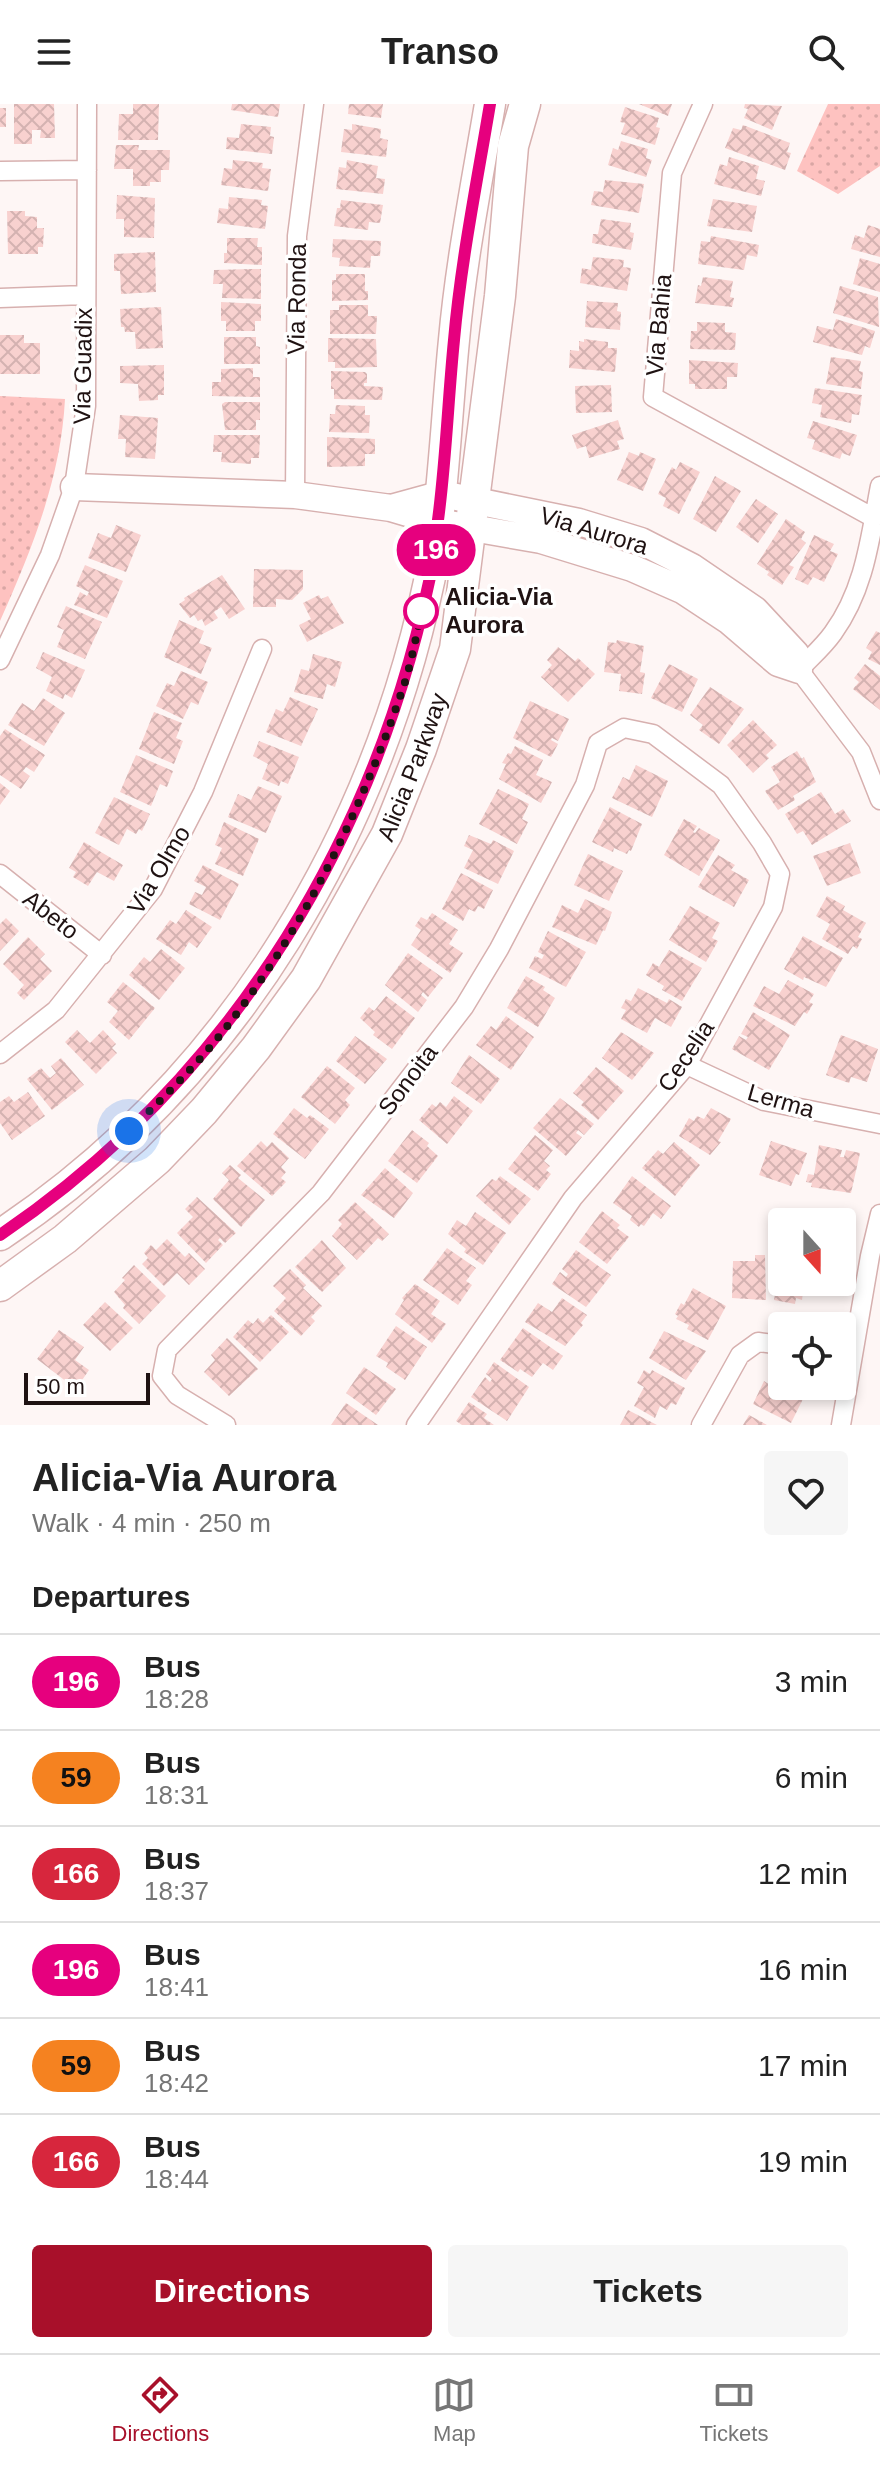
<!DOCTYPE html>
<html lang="en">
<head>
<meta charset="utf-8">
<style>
  :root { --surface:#fff; --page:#f6f6f6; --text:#222; --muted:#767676; --line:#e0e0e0; --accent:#a8102a }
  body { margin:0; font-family:Arial,sans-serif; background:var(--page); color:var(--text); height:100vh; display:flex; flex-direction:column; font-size:30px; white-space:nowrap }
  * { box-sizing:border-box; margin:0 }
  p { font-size:26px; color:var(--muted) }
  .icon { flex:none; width:44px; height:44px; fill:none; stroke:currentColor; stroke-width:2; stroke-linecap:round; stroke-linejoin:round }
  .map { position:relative; height:1321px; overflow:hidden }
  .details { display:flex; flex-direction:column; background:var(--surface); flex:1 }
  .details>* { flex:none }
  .badge { padding:0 16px; border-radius:26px; font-size:28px; line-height:52px }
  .needle { width:52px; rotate:159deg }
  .fabs { position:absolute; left:768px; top:1104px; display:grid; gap:16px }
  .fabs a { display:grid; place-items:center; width:88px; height:88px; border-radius:8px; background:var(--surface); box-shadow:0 4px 12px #0003; font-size:40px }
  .scale { position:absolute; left:24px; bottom:20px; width:126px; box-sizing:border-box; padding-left:8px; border:4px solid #1f1212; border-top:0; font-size:22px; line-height:28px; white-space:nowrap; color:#1f1212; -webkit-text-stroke:6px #fff; paint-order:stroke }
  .you { position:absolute; width:40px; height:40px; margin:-20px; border:6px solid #fff; border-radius:50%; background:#1a73e8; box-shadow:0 0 0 12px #1a73e833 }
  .map>.badge { position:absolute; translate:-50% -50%; box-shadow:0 0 0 4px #fff }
  h2 { padding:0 32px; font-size:30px; line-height:72px }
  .round { display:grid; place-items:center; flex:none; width:84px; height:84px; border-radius:8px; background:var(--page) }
  .head { display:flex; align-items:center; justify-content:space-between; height:136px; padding:0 32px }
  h1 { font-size:38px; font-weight:800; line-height:60px }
  .action { display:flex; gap:16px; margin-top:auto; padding:16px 32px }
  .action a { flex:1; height:92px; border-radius:8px; background:var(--accent); color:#fff; font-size:32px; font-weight:800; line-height:92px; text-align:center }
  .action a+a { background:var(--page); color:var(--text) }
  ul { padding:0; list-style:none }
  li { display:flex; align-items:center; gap:24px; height:96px; padding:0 32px; border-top:2px solid var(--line) }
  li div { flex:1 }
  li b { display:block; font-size:30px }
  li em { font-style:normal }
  li .badge { min-width:88px; font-weight:700; text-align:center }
  header { display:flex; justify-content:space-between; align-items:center; height:104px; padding:0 32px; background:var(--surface); font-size:36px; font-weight:800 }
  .menu { display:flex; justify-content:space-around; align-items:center; height:112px; border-top:2px solid var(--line); background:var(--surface); font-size:22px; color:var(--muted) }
  .menu a { display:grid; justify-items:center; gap:4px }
  .menu .selected { color:var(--accent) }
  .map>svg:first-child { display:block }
</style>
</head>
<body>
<header><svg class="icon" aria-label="menu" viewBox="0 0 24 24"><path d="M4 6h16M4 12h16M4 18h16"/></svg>Transo<svg class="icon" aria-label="search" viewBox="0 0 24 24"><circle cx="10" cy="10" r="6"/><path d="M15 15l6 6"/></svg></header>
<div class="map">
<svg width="880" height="1321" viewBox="0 0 880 1321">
  <defs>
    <pattern id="grass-dots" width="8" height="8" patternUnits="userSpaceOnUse" patternTransform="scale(2)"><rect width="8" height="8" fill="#fec2c0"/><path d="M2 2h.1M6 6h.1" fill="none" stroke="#d9a6a4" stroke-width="1.8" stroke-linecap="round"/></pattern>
    <pattern id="building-cross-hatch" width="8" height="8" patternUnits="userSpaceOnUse" patternTransform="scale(2)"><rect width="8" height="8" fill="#f8d1cf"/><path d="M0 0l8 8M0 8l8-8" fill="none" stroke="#d4b2b1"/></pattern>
  </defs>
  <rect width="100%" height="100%" fill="#fef6f5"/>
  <path fill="url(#grass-dots)" d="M828,0h52v62l-42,28 -41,-23z
    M0,292l65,3c-4,79 -33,150 -65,222z"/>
  <path fill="url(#building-cross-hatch)" d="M14,0h40l1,34h-15l1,-8h-9v14h-18z
    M133,0h26l-1,36h-40l1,-26h14z
    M232,0h48l-2,13 -47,-7z
    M349,0h34l-2,14 -33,-4z
    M639,0h33l-4,12z
    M745,0l37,2 -10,24 -28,-12 4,-9 -4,-1z
    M625,3l34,11 -3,9 4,1 -5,17 -34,-11 4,-11 -5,-1z
    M0,4h6v19h-6z
    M241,20l30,3 -1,9 4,1 -2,17 -46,-5 1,-12 12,1z
    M352,20l29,5 -1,9 8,2 -2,17 -45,-5 3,-23 8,1z
    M743,21l47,18 -3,9 4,1 -6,17 -60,-22 8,-20 8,2z
    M621,37l27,8 -2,9 6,2 -6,17 -38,-12 5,-17 5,2z
    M116,41h23l-1,5h32l-1,20h-8v12h-11v4h-17v-17h-19z
    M729,53l30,9 -3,13 9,2 -4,15 -47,-12 6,-20 7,2z
    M233,56l30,3 -1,5 9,1 -3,22 -47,-6 3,-17 8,1z
    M347,56l31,6 -2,12 9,1 -2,15 -47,-5 3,-22 7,1z
    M605,76l39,4 -5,29 -48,-8 3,-14 9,1z
    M117,91l38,3 -1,40 -30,-1v-18h-8z
    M229,93l33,3 -1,5 7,1 -3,23 -48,-6 2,-15 9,1z
    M713,95l44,7 -5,26 -45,-6z
    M341,96l42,5 -3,18 -11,-1 -1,8 -34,-4 3,-18h3z
    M7,107h18v5l12,1v11h7l-1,19h-5v7h-30z
    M601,115l30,4 -1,9 4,1 -3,17 -39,-7 1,-9h5z
    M868,121l12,4v28l-29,-8 4,-14 9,3z
    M711,132l48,9 -2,12 -10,-2 -3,15 -46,-6 3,-23 9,1z
    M227,134h31l-1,9h5v18l-38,-2v-10h3z
    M333,135l48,2 -1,15h-9l-1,12 -31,-2 1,-8 -8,-1z
    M155,148l1,40 -35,2 -1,-23h-6v-17z
    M593,153l31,3 -1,7 8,1 -4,23 -47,-8 2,-15 9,2z
    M860,154l20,6v28l-27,-8z
    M252,165h9v30l-39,-1 1,-14h-10l1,-14z
    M336,170h29v17h3v9l-36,1v-21h4z
    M703,173l30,4 -3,16 4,1 -2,9 -37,-4 3,-18 3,1z
    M840,182l38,11 1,30 -46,-14z
    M587,197l31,2 -1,8 4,1 -1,18 -35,-3z
    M221,198l40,2v17h-6v10h-29v-10h-5z
    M339,201h29v11h9l-1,18h-46v-24h9z
    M161,203l2,41 -27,1 -1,-17h-10l-1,-5h-3l-1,-18z
    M836,215l39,12 -5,17 -5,-2 -3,9 -49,-13 4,-16 16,4z
    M697,218l28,1v9l11,1 -1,17 -45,-1 1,-18h6z
    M0,231h24v8h16v31h-40z
    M224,233h32v9l4,1v17h-36z
    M328,234l48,1 1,28 -42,1v-6h-7z
    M584,235l24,3v6h9l-2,24 -46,-4 1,-18 9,1v-10l5,1z
    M831,253l30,4 -2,10 4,1 -2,17 -35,-5z
    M689,256l49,3 -1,14h-10v12h-32v-5h-6z
    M164,261v30h-6v5l-19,1 -1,-17 -18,-1v-17z
    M253,264v9h7v20l-48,-1v-14h9v-13z
    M331,267l34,1 2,2v9h-3v3l19,1 -1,13 -48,-1v-10h-3z
    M611,281l1,27 -36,1 -1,-27z
    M815,284l47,7 -3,20 -7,-1 -1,9 -31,-6 2,-12 -10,-2z
    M225,298h35v18h-4v10h-31l-3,-26z
    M336,301l29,1v9h5l-1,18 -40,-1 1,-18h5z
    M120,311l38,3 -3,41 -30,-2 1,-18h-8z
    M618,316l6,19 -7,2 3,8 -31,9 -3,-12 -9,3 -5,-14z
    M813,317l44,14 -7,21 -8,-3 -2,6 -28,-10 3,-9 -8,-2z
    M214,331h46l-1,23h-8v6l-30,-2 1,-10h-9z
    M327,333l48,2v15h-10v12l-38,1z
    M629,348l10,4 1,-4 16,7 -13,32 -26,-11z
    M680,358l20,10 -21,42 -16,-8 3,-8 -8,-4 14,-27 4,3z
    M715,372l26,15 -25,41 -23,-13z
    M756,395l22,15 -20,29 -22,-16z
    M786,415l19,13 -4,7 5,4 -17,22 5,2 -12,18 -15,-10 2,-3 -12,-8z
    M116,421l25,10 -15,37 -38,-14 10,-25 13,5z
    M814,431l20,9 -4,7 8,3 -14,28 -11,-5 -5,8 -13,-6z
    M85,461l38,16 -16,37 -33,-13 6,-13 7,4 2,-4 -13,-6z
    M254,465l49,1v19l-11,11 -16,-1v8h-23z
    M222,471l23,34 -16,10 -8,-12 -7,5 4,6 -13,8 -3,-7 -4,2 -4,-6 -4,3 -11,-14 6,-4 -1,-2z
    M319,491l2,4 7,-3 16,27 -37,19 -8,-17 12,-6 -8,-16z
    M66,502l36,16 -17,37 -28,-12 7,-17 -7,-3z
    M179,516l25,11 -5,12 13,5 -11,26 -37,-17z
    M876,527l4,2v32l-12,-6 4,-7 -6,-4z
    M617,536l27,6 -4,26 5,1 -3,21 -23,-3 2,-17 -17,-2 4,-30 8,1z
    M558,543l17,14 3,-3 17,16 -27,28 -27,-25 11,-12 -5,-5z
    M43,548l42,18 -13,28 -7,-4 -2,5 -17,-8 6,-14 -16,-9z
    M313,550l29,8 -7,25 -8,-3 -4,15 -29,-7 7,-23 8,2z
    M669,560l29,15 -16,33 -31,-14z
    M865,560l15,12v34l-27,-21 6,-7 -5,-4z
    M181,567l27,11 -10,23 -7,-3 -8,17 -27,-13 11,-23 7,3z
    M710,583l34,22 -25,35 -20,-14 4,-5 -13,-10z
    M290,593l28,12 -17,37 -35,-14 10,-23 7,3z
    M43,594l22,15 -21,33 -36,-21 14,-22 12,8z
    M530,597l39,18 -11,22 -6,-3 -1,2 7,4 -7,13 -38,-19z
    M154,608l28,11 -6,15 7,3 -9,23 -35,-15z
    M753,616l24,25 -11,10 3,3 -16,15 -26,-28z
    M5,625l40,26 -11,17 -8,-5 -3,4 7,5 -9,13 -21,-14v-39z
    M259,637l40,16 -11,27 -7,-3 -2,5 -17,-7 6,-15 -15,-8z
    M515,642l28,14 -7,15 16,7 -11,21 -42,-24 7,-15 -4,-1 6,-10 3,1z
    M797,647l5,8 2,-2 12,25 -23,14 2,4 -17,10 -13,-19 15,-9 -9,-15z
    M136,651l37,16 -6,16 -7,-3 -9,22 -31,-14z
    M636,661l32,16 -16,36 -40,-19 11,-21 6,3z
    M0,679l10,8 -10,14z
    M258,682l24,10 -16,37 -38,-16 10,-23 13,6z
    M498,685l31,15 -7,15 6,3 -11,22 -38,-20z
    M821,688l14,22 8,-5 8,12 -39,24 -9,-14 -6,3 -12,-20z
    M114,693l36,17 -8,17 -3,-2 -3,5 -9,-5 -8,16 -24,-12z
    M610,703l32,17 -11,27 -2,-1 -2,4 -13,-6 -1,4 -21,-10z
    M684,715l13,7 -4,6 2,1 4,-5 21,12 -21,36 -35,-21z
    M224,718l35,17 -16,37 -28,-12 7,-16 -7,-3z
    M469,731l22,9 2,-4 21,11 -16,33 -34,-16 9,-18 -9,-4z
    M84,738l39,23 -9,16 -17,-9 -9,14 -15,-9 3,-5 -7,-4z
    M850,739l11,30 -34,13 -14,-30z
    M588,750l35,17 -14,30 -35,-16z
    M718,751l17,10 -4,5 18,10 -15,27 -36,-20z
    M203,761l36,19 -19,36 -31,-16 6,-12 7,3 4,-8 -12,-6z
    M461,769l32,17 -9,19 -6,-3 -3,6 -6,-3 -6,12 -21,-12z
    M827,792l18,10 -2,4 23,13 -8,14 4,2 -5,10 -4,-3 -5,8 -26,-15 8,-15 -14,-8z
    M585,795l27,13 -7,19 -2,-1 -7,15 -44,-18 10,-22 16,8z
    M690,802l30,17 -8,15 6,3 -12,21 -37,-22z
    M186,806l26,17 -15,21 -8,-6 -8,13 -25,-16 14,-19 6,4z
    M432,809l26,17 -9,14 14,9 -13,20 -39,-28 10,-15 -6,-4 6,-9 6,3z
    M6,814l13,13 -19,20v-27z
    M548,827l38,21 -20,35 -37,-19 6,-12 7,3 2,-4 -6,-3z
    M803,832l40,22 -17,29 -22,-10 -1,3 -19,-11z
    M28,833l17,17 -5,5 12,12 -28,29 -7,-7 7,-8 -21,-21z
    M161,845l24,19 -26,32 -30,-25 15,-18 6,5z
    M669,846l33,18 -20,33 -20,-11 2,-4 -18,-11 7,-12 6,4z
    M408,849l35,25 -15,19 -5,-5 -2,3 6,5 -9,12 -33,-27z
    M526,872l19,11 -2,3 12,8 -17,29 -31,-19z
    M788,876l26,14 -5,8 4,2 -6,10 -3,-2 -9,14 -42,-20 11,-20 15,8z
    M123,878l32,26 -26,32 -20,-18 9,-11 -11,-9z
    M638,884l29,15 2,-4 13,8 -11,20 -16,-9 -8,15 -26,-14 5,-9 -5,-2 5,-9 5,2z
    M386,892l29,22 -23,31 -19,-14 2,-3 -15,-14 9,-11 5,4z
    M753,908l37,23 -21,35 -37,-21 7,-13 7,4 2,-3 -7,-3z
    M506,912l28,21 -23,33 -35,-25 15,-19 5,4z
    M77,926l13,13 13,-13 13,14 -4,4 5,5 -21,21 -31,-32z
    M621,928l33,21 -22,27 -30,-22z
    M841,931l37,14 -11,33 -16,-5 -2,6 -23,-8z
    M355,932l32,23 -22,25 -29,-23z
    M469,951l31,24 -19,25 -30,-21z
    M61,954l23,27 -32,25 -25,-31 14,-11 9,10 6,-5 -5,-7z
    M327,962l28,22 -10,12 5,5 -15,19 -34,-27z
    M596,963l28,24 -26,29 -17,-15 3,-3 -11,-9z
    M28,988l17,24 -33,24 -12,-17v-21l9,-6 5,6z
    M454,992l19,15 -26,33 -28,-24 13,-16 4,3 4,-5 6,5z
    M560,994l34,26 -10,11 -6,-5 -2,3 6,4 -16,19 -33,-28z
    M294,1004l13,10 3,-3 19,14 -24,30 -32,-25z
    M711,1004l20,11 -13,22 3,1 -11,13 -31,-19 10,-18 5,3 3,-5 7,3z
    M412,1026l17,13 -2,3 11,10 -21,27 -29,-22z
    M535,1031l18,15 -9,11 6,5 -4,4 5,4 -13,17 -30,-22z
    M261,1037l6,6 5,-5 17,16 -8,9 5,5 -5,6 5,4 -14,14 -35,-30z
    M771,1037l36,12 -8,22 -3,-1 -5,12 -32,-11z
    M674,1038l26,23 -25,31 -33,-28 16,-18 5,4z
    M819,1041l23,5 -2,7h4l2,-7 14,3 -9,40 -40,-6 1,-4 -6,-1 2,-8 6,1z
    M230,1061l11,10 -3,3 27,22 -24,27 -28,-28 16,-19 -7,-7z
    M385,1064l28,25 -19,25 -33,-23z
    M500,1072l31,23 -22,26 -33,-29 16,-17 4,2z
    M632,1072l39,30 -10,13 -8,-6 -9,13 -3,-2 -2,3 -9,-7 2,-4 -19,-13z
    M197,1093l39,36 -11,10 -5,-5 -2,2 5,5 -17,18 -29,-30 16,-16 -8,-8z
    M355,1098l34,32 -7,7 -4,-3 -21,22 -25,-24 10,-12 -4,-4z
    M602,1107l18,14 -3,3 12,9 -22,27 -28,-22z
    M475,1108l31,21 -23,32 -19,-13 2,-3 -18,-15 9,-14 9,6z
    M167,1135l18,18 4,-4 16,16 -16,16 -12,-12 -13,13 -22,-22 6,-6 -4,-5 7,-8 5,5z
    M322,1136l24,28 -24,24 -27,-25z
    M447,1144l29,20 -10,13 6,4 -14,20 -35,-25z
    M576,1146l35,25 -25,32 -34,-23 8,-12 6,5 2,-3 -6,-5z
    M755,1151h10l1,45 -34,-2 1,-37h22z
    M781,1155l1,23h36l-1,13 -14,-3 -1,8 -6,-2 -1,6 -21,-4z
    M134,1161l32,31 -27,28 -16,-16 2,-3 -11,-13 11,-12 -3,-2z
    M290,1165l16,16 -3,3 19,18 -11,11 4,4 -14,15 -27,-25 12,-13 -13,-12z
    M415,1180l25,17 -9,13 15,10 -14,19 -37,-29 9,-14 -2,-2z
    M693,1184l33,18 -18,34 -21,-11 2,-4 -13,-6 2,-3 -3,-2 6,-11 3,2z
    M562,1194l25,17 -6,8 2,2 -18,21 -40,-24 13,-19 14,9z
    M105,1198l28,26 -23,23 -27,-26z
    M271,1211l18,17 -29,30 -27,-25 15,-17 5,4 5,-6 5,5z
    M396,1222l31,21 -22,33 -19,-13 2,-4 -12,-7z
    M523,1224l40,28 -10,14 -10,-7 -11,14 -12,-8 -2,3 -18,-12z
    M59,1226l25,17 -9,13 14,10 -13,19 -39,-30z
    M664,1227l42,20 -20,29 -37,-22z
    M227,1234l31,31 -29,27 -25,-24 11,-12 -4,-5z
    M494,1258l35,25 -22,34 -36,-24 14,-20 5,5 2,-3 -6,-5z
    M364,1263l32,22 -20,26 -30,-22z
    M644,1266l6,4 2,-4 33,18 -9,17 -5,-2 -4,7 -7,-4 -5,12 -21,-12 10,-19 -7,-4z
    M778,1267l4,2v13l27,1 -18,36 -38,-19 11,-23 6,4z
    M469,1298l18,12 -3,4 10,7h-32l-6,-4z
    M346,1299l32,22h-47z
    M628,1306l29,15h-37z
    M749,1311l18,10h-24z"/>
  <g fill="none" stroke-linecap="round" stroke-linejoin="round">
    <g stroke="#d7b0af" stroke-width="21">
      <path id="street" d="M703,0l-31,69 -19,224 221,121
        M0,67l87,-1
        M0,194l85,-3
        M880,382c-10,52 -15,103 -47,147 -10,14 -23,25 -34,37l62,82 19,48
        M295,391l2,-259 17,-132
        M0,556l50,-105 24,-68 2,-14 10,-67 1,-302
        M0,770l102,81
        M0,950l56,-44 97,-121 50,-97 59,-143
        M687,961l77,36 116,23
        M226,1321l-49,-30 -15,-19 5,-26 154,-157 143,-186 35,-58 86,-164 13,-42 26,-15 29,6 68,51 41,58 18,31 -7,33 -86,158 -114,133 -157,227
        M701,1321l39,-70 18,-13 24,3
        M841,1321l29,-169 10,-42"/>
    </g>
    <g stroke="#d7b0af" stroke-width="29">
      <path id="secondary" d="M74,383l221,8 96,13 47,14 103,18 91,28 50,22 47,31 49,42 21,7 -3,-16 -41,-44 -63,-43 -51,-26 -62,-19 -137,-28 -51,14"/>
    </g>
    <g stroke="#d7b0af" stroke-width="33">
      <g id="primary">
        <path d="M0,1131c236,-157 383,-408 435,-683 2,-11 2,-22 3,-32 7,-60 10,-120 16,-180 7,-79 23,-158 36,-236"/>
        <path id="s1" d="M0,1182l65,-47 92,-79 47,-49 52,-63 50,-69 81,-145 34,-85 34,-100 45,-353 13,-150 12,-42"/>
      </g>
    </g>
    <use href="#street" stroke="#fff" stroke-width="18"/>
    <use href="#secondary" stroke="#fff" stroke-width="26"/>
    <use href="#primary" stroke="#fff" stroke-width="30"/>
  </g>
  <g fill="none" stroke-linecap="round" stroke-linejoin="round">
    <g stroke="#fff" stroke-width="18">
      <path id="line" d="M0,1131c236,-160 383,-406 435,-683 2,-11 2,-22 3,-32 8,-60 10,-120 16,-180 7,-79 23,-158 36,-236"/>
    </g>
    <use href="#line" stroke="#e6007e" stroke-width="12"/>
    <path stroke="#1f1212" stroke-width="8" stroke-dasharray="0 14.4" d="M129,1027c33,-32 67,-65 96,-102 80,-102 138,-222 179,-344 9,-27 13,-56 20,-83l-3,9"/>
  </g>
  <circle fill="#fff" stroke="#e6007e" stroke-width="4" cx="421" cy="507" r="16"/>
  <g text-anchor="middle" stroke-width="7" stroke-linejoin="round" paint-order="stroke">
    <g font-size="24" fill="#1f1212" stroke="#fff">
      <text transform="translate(297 195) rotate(-89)" y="8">Via Ronda</text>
      <text transform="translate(659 221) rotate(-85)" y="8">Via Bahia</text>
      <text transform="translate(83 262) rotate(-89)" y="8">Via Guadix</text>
      <text transform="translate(594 427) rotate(17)" y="8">Via Aurora</text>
      <text dy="8" stroke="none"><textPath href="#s1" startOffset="674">Alicia Parkway</textPath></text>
      <text transform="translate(159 766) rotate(-59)" y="8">Via Olmo</text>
      <text transform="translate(51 811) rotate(38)" y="8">Abeto</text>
      <text transform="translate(686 952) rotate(-56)" y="8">Cecelia</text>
      <text transform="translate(408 976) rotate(-53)" y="8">Sonoita</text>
      <text transform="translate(781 997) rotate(16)" y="8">Lerma</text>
    </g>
    <g font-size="24" font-weight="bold" fill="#1f1212" stroke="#fff" text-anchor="start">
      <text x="445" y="501">Alicia-Via<tspan x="445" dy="28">Aurora</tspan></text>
    </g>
  </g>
</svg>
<div class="fabs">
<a><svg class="needle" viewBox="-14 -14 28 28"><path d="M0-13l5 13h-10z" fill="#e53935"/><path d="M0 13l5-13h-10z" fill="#767676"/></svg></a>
<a><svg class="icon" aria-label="locate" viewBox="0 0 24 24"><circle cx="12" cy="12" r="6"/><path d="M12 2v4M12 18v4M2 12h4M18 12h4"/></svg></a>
</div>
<div class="scale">50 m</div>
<div class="you" style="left:129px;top:1027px"></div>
<b class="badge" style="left:436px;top:446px;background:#e6007e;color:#fff">196</b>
</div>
<section class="details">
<div class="head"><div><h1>Alicia-Via Aurora</h1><p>Walk · 4 min · 250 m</p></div><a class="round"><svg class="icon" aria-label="heart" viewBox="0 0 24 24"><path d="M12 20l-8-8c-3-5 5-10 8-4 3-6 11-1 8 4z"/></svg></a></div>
<h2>Departures</h2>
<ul>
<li><span class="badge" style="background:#e6007e;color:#fff">196</span><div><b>Bus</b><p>18:28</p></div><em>3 min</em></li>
<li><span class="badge" style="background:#f58220;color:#111">59</span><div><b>Bus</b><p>18:31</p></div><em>6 min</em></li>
<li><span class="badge" style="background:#d7263d;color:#fff">166</span><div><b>Bus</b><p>18:37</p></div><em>12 min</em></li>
<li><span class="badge" style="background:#e6007e;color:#fff">196</span><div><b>Bus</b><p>18:41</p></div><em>16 min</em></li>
<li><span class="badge" style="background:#f58220;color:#111">59</span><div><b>Bus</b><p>18:42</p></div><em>17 min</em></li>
<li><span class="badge" style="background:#d7263d;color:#fff">166</span><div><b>Bus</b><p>18:44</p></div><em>19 min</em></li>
</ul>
<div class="action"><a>Directions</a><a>Tickets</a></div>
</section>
<nav class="menu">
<a class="selected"><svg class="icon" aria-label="directions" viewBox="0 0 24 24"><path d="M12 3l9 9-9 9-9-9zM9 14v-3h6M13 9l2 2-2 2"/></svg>Directions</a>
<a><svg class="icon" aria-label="map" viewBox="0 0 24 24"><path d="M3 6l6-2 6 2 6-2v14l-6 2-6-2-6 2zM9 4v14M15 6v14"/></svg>Map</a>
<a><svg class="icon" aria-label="tickets" viewBox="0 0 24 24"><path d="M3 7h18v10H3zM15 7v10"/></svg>Tickets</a>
</nav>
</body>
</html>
